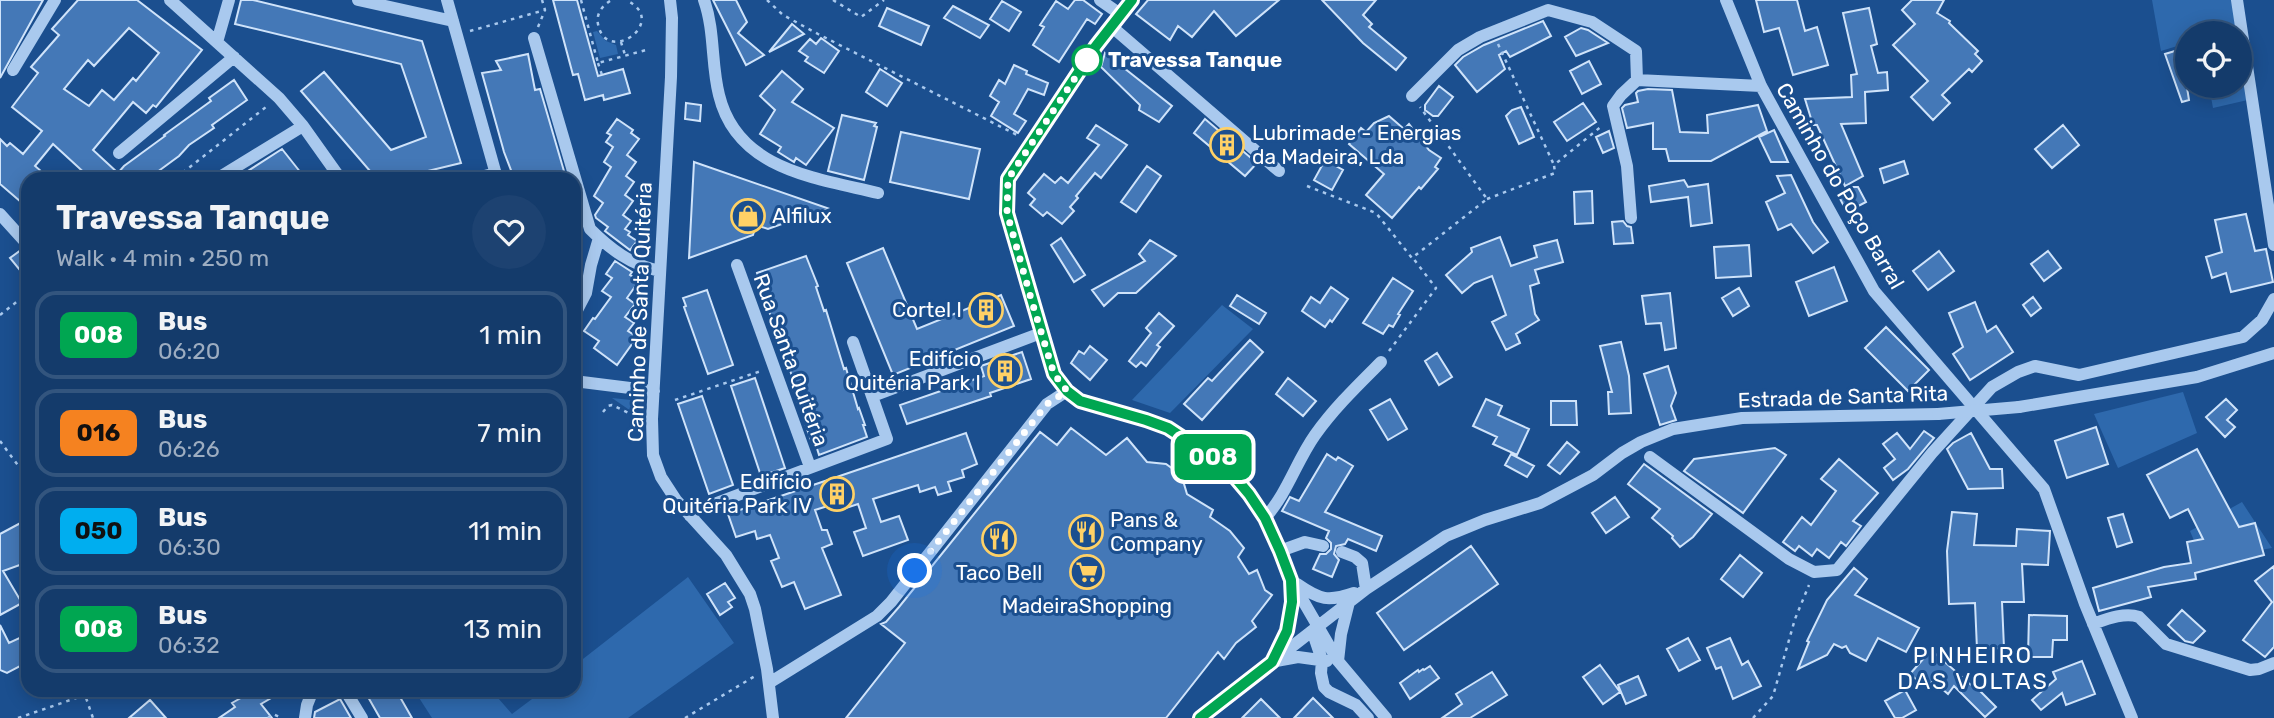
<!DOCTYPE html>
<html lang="en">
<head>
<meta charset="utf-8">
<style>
  :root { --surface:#143b6b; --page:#1d4271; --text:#f1f3f6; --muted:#9dadc1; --line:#33557e }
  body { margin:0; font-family:Rubik,sans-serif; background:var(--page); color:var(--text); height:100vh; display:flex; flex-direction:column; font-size:26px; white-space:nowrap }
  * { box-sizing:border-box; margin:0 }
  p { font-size:23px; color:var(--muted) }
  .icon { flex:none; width:38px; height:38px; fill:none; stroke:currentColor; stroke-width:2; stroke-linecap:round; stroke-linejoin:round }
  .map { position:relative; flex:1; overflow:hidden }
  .side { position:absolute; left:21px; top:172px; width:560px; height:525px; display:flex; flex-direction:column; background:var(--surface); border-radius:21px; box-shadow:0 4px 18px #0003,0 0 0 2px var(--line) }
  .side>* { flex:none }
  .badge { padding:0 14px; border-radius:10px; font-size:24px; line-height:46px }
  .controls { position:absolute; left:2175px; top:21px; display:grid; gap:14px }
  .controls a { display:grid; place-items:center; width:77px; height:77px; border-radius:50%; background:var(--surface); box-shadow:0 4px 18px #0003,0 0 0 2px var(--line); font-size:35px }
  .you { position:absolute; width:35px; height:35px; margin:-18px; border:5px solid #fff; border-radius:50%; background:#1a73e8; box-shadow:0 0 0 10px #1a73e833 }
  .map>.badge { position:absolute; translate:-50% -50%; box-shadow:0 0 0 4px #fff }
  .round { display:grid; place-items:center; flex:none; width:74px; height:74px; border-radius:37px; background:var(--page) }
  .head { display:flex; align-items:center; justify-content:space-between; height:119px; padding:0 35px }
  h1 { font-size:33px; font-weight:700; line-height:52px }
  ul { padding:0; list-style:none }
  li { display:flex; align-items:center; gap:21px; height:88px; margin:0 14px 10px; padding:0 21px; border:4px solid var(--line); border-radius:21px }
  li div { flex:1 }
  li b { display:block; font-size:26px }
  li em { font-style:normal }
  li .badge { min-width:77px; font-weight:700; text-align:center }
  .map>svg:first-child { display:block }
</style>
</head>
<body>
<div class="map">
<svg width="2274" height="718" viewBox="0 0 2274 718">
  <rect width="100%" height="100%" fill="#1b4f8f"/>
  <path fill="#2e69ad" d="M2152,0h85l15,99 -39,9 -4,-22h31v-53h-52l-1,10 -26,8z
    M597,31l9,10 10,4 2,9 -18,4 -7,-26z
    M1222,305l31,24 -83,84 -38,-13z
    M2183,392l14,41 -79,35 -24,-54z
    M612,398l19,2 9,6 1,5 -3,2 -10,-4z
    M2242,502l30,46 -70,12 -12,-29z
    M688,577l46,66 -106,75h-196l-18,-28h77l21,24 32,-24h30v-24z"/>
  <path fill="#4478b7" stroke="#cfe3fa" stroke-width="2" fill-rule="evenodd" d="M0,0h43l-43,78z
    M78,0h59l65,50 -46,57 -3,-2 -7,8 -13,-11 -40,48 25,23 6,-7 41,-30 -1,-1 47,-34 -2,-3 25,-18 13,20 -35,25 2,3 -25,17 -10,11 -30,22h-59l-37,-34 -18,22 14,12h-21v30l-28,-24v-45l7,7 3,-3 13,11 19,-23 -30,-24 26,-34 -7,-6 28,-32 -7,-6zM129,28l30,25 -23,28 -3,-3 -19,22 -12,-10 -13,16 -25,-17 24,-29 6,6z
    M241,0h12l169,41 39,122 -58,14 -27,1 -75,-87 23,-19 67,78 35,-13 -25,-73 -166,-40z
    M553,0h24l21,76 25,-7 7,24 -26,7 -1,-5 -18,5 -7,-26 -5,1z
    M713,0h23l11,22 -9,11 26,22 -18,10z
    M1075,0h8l19,14 -7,10 -8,-5 -28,43 -26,-17 11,-18 -4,-2 16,-24 12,8z
    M1148,0h131l-43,36 -22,-25 -22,26 -14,-11 -8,14 -34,-26z
    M1322,0h54l-13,15 9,9 -3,3 37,31 -10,12 -33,-27z
    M1756,0h41l8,31 12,-4 11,38 -35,10 -14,-47 -15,4z
    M1912,0h32l-7,13 13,8 -1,2 29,28 -3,3 7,7 -10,11 -3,-3 -27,26 8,8 -17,17 -22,-23 17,-16 -35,-36 22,-21 -13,-14z
    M1002,1l19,11 -12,19 -19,-12z
    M953,6l36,19 -9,13 -36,-20z
    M887,8l42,18 -8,19 -42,-19z
    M1869,8l8,36 -6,2 7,27 9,-1 1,18 -23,2 1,31 -25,1 22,52 -18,10 -28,-61h-4l-8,-26 47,-2 -1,-22 6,-1 -14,-61z
    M1543,21l8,15 -41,21 -4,-6 -7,4 6,14 -28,23 -22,-27 8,-8 21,-12z
    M792,24l12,10 -35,18z
    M1581,28l7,2 20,13 -32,13 -11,-19z
    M821,38l18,13 -15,22 -19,-12 3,-4 -9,-6 11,-12 6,5z
    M2188,47v27l-3,1 4,25 -7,2 -17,-48z
    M1105,53l67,53 -13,16 -20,-12 1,-5 -39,-38z
    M528,54l7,36 5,-1 26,89h-52l-10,-26 -22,-79 19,-3 -5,-9z
    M1589,61l12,23 -19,10 -12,-23z
    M1014,65l13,6 -1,3 22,9 -4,12 -16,-6 -14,25 12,7 -8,12 -27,-17 8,-14 -9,-6 9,-16 6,4z
    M880,69l22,14 -15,23 -21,-14z
    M782,71l21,18 -11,13 42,26 -28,37 -10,-7 -2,4 -16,-10 3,-5 -21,-13 15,-24 -15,-14z
    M1439,86l14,11 -15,19h-5l-8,-6v-5z
    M1648,89l24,1 8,42 28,1 -1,-18 51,-10 9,26 -56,30h-42l-3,-12h-13v-26l-26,5 -5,-20 3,-3 13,-3 -2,-9 2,-2z
    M686,103l15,2 -1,16 -15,-2z
    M1583,103l13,19 -29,19 -13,-19z
    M1521,107l13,30 -15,7 -13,-28 6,-6z
    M842,115l34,8 -2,3 3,1 -13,53 -36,-9z
    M1389,116l15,13 5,-5 20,26 12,8 -6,9 3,2 -17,20 -2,-2 -27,31 -26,-23 18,-21 -35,-30 12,-16 5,4 8,-9z
    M617,119l16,11 -2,3 8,6 -12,16 9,7 -10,14 8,6 -9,13 8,6 -10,14 8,6 -6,8 5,3 -2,3 9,6 -7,9 -25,-19 3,-4 -12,-9 -1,-3 8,-12 -9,-7 17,-29 -7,-5 9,-15 -7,-5 5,-7 -4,-2z
    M1205,119l52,44 -12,13 -51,-43z
    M1096,125l31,20 -26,33 -6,-5 -19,23 2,2 -8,9 4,4 -12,13 -15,-12 -4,4 -13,-11 5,-6 -7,-6 16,-19 11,9 6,-6 7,6 31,-38 -12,-7z
    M2063,125l16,20 -27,23 -17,-19z
    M1774,130l14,32h-17l-12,-25z
    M1609,131l5,17 -11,5 -7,-16z
    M901,132l79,17 -11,50 -79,-17z
    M282,149l19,24 -7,5h-57z
    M1325,160l18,10 -11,20 -18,-10z
    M1904,161l4,13 -24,9 -4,-14z
    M694,162l133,46 -59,21 -12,-4 -3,10 -64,23z
    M1147,166l14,10 -25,36 -15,-10z
    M1791,175l22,47 15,20 -15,11 -22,-29 -13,6 -12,-28 19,-9 -8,-17z
    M1684,180l4,7 20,-3 4,39 -21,3 -3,-29 -37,5 -2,-16z
    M1853,187h5l8,15 -19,10 -9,-17z
    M1592,191l1,32 -18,1 -1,-32z
    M2246,214l9,37 11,-2 7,33 -42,10 -5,-19 -14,5 -6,-21 16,-5 -7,-32z
    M1623,221l4,5 4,1 2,16 -19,1 -2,-22z
    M1500,237l11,29 26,-9 -3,-11 23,-6 6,22 -28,8 4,13 -9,3 5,28 4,6 -23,14 4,9 -14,7 -14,-28 14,-7 -14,-39 -18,7 -12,10 -16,-18 26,-23 -1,-4z
    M1061,238l24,37 -11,7 -23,-37z
    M1150,240l26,16 -40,37h-18l-14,13 -12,-16 53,-29 -6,-7z
    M1749,245l2,31 -35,2 -2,-31z
    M883,248l34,81 84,-34 13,31 -121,49 -46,-112z
    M21,250l7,4v26l-18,-22z
    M1939,251l15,20 -26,19 -15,-19z
    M2048,251l13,17 -17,13 -13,-17z
    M806,256l12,30 -2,1 8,24 2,-1 18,59 2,-1 12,41 1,-1 6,17h-2l4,12 -48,18 -4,-13 -3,1 -6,-17 2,-1 -7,-23 -3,1 -6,-17 3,-1 -14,-41 -2,1 -6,-17 2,-1 -15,-39 1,-1 -4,-14z
    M615,261l17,11 -2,3 9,6 -12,17 8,6 -10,13 9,6 -6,8 9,6 -20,28 -23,-17 5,-7 -15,-10 9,-13 2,1 16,-22 -9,-6 10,-13 -6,-4z
    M1834,267l13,34 -38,15 -13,-34z
    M1393,278l20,13 -15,23 2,1 -7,12 -4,-2 -6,9 -20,-11z
    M1331,287l17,12 -16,23 -2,-2 -5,7 -23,-16 9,-14 9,6z
    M1739,288l10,18 -16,10 -11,-18z
    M707,290l26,75 -25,9 -24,-67 2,-1 -3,-8z
    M1670,293l6,55 -11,2 -4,-27 -15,1 -4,-28z
    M1237,295l29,18 -7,11 -29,-18z
    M2033,297l8,11 -10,8 -8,-11z
    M1975,302l12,30 9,-6 17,26 -43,28 -17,-26 10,-7 -14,-34z
    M1159,313l15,13 -17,19 3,2 -14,19 -5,-4 -5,5 -7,-6 22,-28 -5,-5z
    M1886,327l43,43 -21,21 -43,-43z
    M1250,340l13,12 -61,68 -18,-16 24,-26 4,3z
    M1621,342l8,34 2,37 -22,1 -1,-22h4l-12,-46z
    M1090,346l17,14 -17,20 -19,-17 8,-12 5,3z
    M1022,352l9,27 -41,14 1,3 -84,28 -7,-19 84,-29 -3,-10z
    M1437,353l15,24 -13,8 -14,-24z
    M1668,366l8,27 -5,13 5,14 -16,5 -16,-51z
    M755,378l30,90 -24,8 -30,-90z
    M1288,378l28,23 -13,15 -27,-22z
    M702,396l31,89 -24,9 -31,-90z
    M1390,399l17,30 -19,11 -18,-30z
    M1486,399l16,7 -4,9 31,14 -12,26 -24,-11 4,-7 -24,-11z
    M2226,399l11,11 -10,10 8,7 -10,10 -19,-20z
    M1551,401h25l1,24h-26z
    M2096,427l12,37 -41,14 -12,-37z
    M1071,428l35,27 21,-17 20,24 19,2 11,8 7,12 3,10 26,16 -3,7 20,14 14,17 -6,9 11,17 8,-4 8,20 7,5 -20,26 4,6 -20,16 -12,16 -6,-7 -52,66h-320l59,-75 -24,-19 5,-2 13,-15 141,-175 17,13z
    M1924,431l10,7 -26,31 -15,11 -9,-12 11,-9 -12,-15 14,-11 13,16z
    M966,433l11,31 -15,6 2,7 -16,5 3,9 -13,4 -3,-8 -15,5 -2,-7 -45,14 8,23 18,-6 9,24 -45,16 -9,-24 12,-4 -8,-24 -12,4 -2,-7 -29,9 7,20h5l5,14 -10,4 19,47 -36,14 -11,-27 -12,5 -11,-26 8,-3 -9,-23 -13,4 -2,-8 -19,6 -8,-23z
    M1971,433l19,36h12l1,19 -35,1 -21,-40 6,-6z
    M1567,442l12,10 -19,22 -12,-9z
    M1775,448l11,7 -43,58 -59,-42 10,-12z
    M2197,449l42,78 16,-4 9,32 -69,18 1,6 -48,8 3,10 -52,14 -6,-23 71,-21 27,-4 -4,-21 16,-3 -15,-30 -18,9 -23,-43z
    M1327,454l9,6 2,-3 15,9 -28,46 57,24 -6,15 -28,-12 -3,5 -9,2 -2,8 5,6 -7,17 -19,-8 7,-15h6l5,-5v-6l-5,-5 3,-7 -47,-20 8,-14 9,4z
    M1511,454l23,12 -7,11 -22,-12z
    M1839,459l39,34 -25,28 8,5 -15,20 -5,-4 -12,16 -12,-9 -5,7 -13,-10 -4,5 -12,-9 19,-25 9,8 25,-34 -15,-12z
    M1644,464l68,50 -19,23 -13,10 -8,-9 1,-2 -21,-18 8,-9 -32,-25z
    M1615,497l14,20 -23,16 -14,-20z
    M1952,512l25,2 -3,31 42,1 1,-17 33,2 -2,34 -26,-1 2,38h-22l2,46 -27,1 -2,-46 -26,1 -2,-53z
    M2123,514l9,28 -15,5 -9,-29z
    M28,519v43l-25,9 19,32 -22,12v-81z
    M1471,546l27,38 -94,66 -27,-37z
    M1740,555l22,18 -19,24 -22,-18z
    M2274,566v81l-9,10 -22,-17 29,-38 -17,-21z
    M1854,568l13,11 -12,16 64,33 -13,24 -28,-14 -12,23 -16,-8 -4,-7 -4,2 -8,-4 -7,11 -29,14 11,-27 -2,-1 20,-41z
    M725,583l10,15 -7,4 4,5 -12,8 -13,-21z
    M2182,610l23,21 -12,12 -8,-2 -17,-16z
    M2029,615l38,1v24h-14l-1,17h-24z
    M0,625l9,18 19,-9v28l-21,11 -7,-3z
    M1688,638l12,22 -21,11 -12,-22z
    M1730,638l12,27 6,-4 13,25 -28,13 -12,-32 -5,2 -9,-21z
    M1931,650l46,40 1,-1 18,18 -11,10 -31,-31 -6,8 -15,-13 -7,7 -16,-14z
    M2082,661l13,33 -29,11 -4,-12 -21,17 -9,-10 24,-21 -3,-7z
    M1600,665l20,27 -17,12 -20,-27z
    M1430,666l9,12 -29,21 -10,-16 18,-13 1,2 4,-3 1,1z
    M1492,672l15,23 -37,23h-28l20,-14 -6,-10z
    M1638,676l8,19 -20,9 -8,-19z
    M255,690h30l-24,14 11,14h-53l16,-11 -3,-4z
    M364,690h32l16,28h-32z
    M1905,690l11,20 -14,8h-7l-10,-17z
    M1313,698l20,20h-39z
    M340,699l11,19h-37l1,-6z
    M1261,699l19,19h-38z
    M150,700l16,18h-37z"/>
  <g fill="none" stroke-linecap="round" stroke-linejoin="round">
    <path stroke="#a9c9ee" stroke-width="2.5" stroke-dasharray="3.5 5" stroke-linecap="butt" d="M581,0l17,63 48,-13
      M767,0l16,15 35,19 201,102
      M833,0l28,17 23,-17
      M610,1c-8,5 -14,13 -12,23 8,43 73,-3 28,-24
      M538,27l7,-17 -3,-10
      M470,31l75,-21
      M621,42l4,13
      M1498,44l56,121
      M598,63l4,12
      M176,178l90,-71
      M1307,186l69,27 36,45 75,-59 -67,-92
      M1487,199l68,-26 -1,-8 49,-40
      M0,315l28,-22
      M1389,351l47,-63 -23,-30
      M675,400l86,-29
      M603,412l5,-6 4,-1 27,13
      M0,441l28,38
      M86,690l-1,5 8,23
      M18,718l67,-23
      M268,718l5,-4 9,4
      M685,718l70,-42
      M1753,718l20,-22 22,-77 14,-34"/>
    <path stroke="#a9c9ee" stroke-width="12" d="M170,0l109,98 24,28 37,52
      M358,0l95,21
      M447,0l50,178
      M670,0l2,18 -1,59 -19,342 1,36 8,22 15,23 50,55 24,39 5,15 12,60 6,49
      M704,0c11,31 7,64 15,95 18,75 97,83 159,98
      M1100,0l20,14
      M1132,0l-36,46 -88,133 -1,34 46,161 14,17 13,11 66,18 22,8 27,16 38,31 32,43 26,62 47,81 48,57
      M1726,0l35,86 113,205 170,198 41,115 47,114
      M2237,0l37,245
      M1111,26l168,145
      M534,38l56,191c20,20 41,36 70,42
      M217,42l12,-42
      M13,70l42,-70
      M1412,96l46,-46 22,-13 68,-27 44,12 44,29 1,29 124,6
      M119,153l115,-96
      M218,178l85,-52
      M477,178l19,-5
      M0,214l28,31
      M1631,218l-4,-52 -14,-60 8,-11 16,-15
      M737,265l73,202
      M574,316l12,-23 5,-28 8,-27
      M574,381l80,10
      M873,396l168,-63
      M2019,407l178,-30 77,-24
      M1650,457l139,102 25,13 23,-2 95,-117 60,-66 26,-15 17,-6 44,9 164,-38 19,-17 12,-21
      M690,516l8,-6 189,-71 -34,-97
      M1265,518c23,-26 31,-56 50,-83 19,-27 43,-50 66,-73
      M1280,551l25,-9 18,4
      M1342,552l13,5 7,6 4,26
      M1297,584c23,16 31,18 57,9
      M2093,624c14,-5 32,-12 46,-7l27,27 84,26 9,-1 15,-6
      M1318,627l-3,12 7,21 -1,13 3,14 5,5 27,13 12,13
      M1273,660c14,-28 20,-45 18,-76
      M1276,661l22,-4 29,4
      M1338,661l3,-27 8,-32
      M769,683l108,-67 14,-14 156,-198 20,-13
      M345,690l17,28
      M305,718l2,-13 6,-15
      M1200,718l166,-129 80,-53 39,-16 55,-17 53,-28 29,-22 19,-11 32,-13 69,-11 196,-4"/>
    <path stroke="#a9c9ee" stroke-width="12" d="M1938,414l81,-7"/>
  </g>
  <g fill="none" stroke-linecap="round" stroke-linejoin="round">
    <g stroke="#fff" stroke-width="16">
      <path id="line" d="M1132,0l-36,46 -88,133 -1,34 47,161 13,17 13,10 66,19 22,8 44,29 21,18 16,19 16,24 15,33 11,29 1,22 -5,29 -15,31 -72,56"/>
    </g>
    <use href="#line" stroke="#00a651" stroke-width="10"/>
    <path stroke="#fff" stroke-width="7" stroke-dasharray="0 12.6" d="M915,571l132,-167 20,-13 -13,-17 -22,-72 -25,-89 1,-34 79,-119"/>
  </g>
  <defs>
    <g id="building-ring" transform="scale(1.75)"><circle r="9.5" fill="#1b4f8f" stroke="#ffd166" stroke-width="1.5"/><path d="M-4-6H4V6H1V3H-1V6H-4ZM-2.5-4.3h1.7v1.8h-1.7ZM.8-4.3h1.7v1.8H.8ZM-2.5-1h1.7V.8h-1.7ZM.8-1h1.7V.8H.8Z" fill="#ffd166"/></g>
    <g id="shop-ring" transform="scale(1.75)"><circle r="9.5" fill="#1b4f8f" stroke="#ffd166" stroke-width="1.5"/><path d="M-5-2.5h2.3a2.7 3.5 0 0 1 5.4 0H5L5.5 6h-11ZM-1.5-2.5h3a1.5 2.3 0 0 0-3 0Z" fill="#ffd166"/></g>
    <g id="restaurant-ring" transform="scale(1.75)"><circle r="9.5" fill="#1b4f8f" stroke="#ffd166" stroke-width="1.5"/><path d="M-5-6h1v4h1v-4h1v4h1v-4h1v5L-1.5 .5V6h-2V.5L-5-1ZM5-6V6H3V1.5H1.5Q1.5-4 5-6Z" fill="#ffd166"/></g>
    <g id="supermarket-ring" transform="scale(1.75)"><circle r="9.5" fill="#1b4f8f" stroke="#ffd166" stroke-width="1.5"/><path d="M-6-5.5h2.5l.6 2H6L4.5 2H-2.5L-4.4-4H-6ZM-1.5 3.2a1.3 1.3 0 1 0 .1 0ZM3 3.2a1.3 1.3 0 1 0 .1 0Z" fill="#ffd166"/></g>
  </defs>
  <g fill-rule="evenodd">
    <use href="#building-ring" x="1227" y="145"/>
    <use href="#shop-ring" x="748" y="216"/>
    <use href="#building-ring" x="986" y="310"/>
    <use href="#building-ring" x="1005" y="371"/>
    <use href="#building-ring" x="837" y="494"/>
    <use href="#restaurant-ring" x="1086" y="532"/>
    <use href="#restaurant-ring" x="999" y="539"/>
    <use href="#supermarket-ring" x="1087" y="572"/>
  </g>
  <circle fill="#fff" stroke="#00a651" stroke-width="3.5" cx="1087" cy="60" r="14"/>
  <g text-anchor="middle" stroke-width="6" stroke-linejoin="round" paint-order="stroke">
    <g font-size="21" font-weight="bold" fill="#fff" stroke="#1b4f8f" text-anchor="start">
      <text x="1108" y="67">Travessa Tanque</text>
    </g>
    <g font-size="21" fill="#fff" stroke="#1b4f8f" text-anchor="start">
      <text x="1252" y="140">Lubrimade - Energias<tspan x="1252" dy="24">da Madeira, Lda</tspan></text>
      <text x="772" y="223">Alfilux</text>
      <text x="962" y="317" text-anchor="end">Cortel I</text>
      <text x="981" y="366" text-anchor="end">Edifício<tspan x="981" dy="24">Quitéria Park I</tspan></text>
      <text x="812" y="489" text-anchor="end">Edifício<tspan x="812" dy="24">Quitéria Park IV</tspan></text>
      <text x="1110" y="527">Pans &amp;<tspan x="1110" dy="24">Company</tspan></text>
      <text x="999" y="580" text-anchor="middle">Taco Bell</text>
      <text x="1087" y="613" text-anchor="middle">MadeiraShopping</text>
    </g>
    <g font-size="21" fill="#fff" stroke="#1b4f8f">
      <text transform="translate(1840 186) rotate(60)" y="7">Caminho do Poço Barral</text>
      <text transform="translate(640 312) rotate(-88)" y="7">Caminho de Santa Quitéria</text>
      <text transform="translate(791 360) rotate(70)" y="7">Rua Santa Quitéria</text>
      <text transform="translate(1843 397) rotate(-2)" y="7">Estrada de Santa Rita</text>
    </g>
    <g font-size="23" letter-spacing="2" fill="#fff" stroke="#1b4f8f">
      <text x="1973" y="663">PINHEIRO<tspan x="1973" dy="26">DAS VOLTAS</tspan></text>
    </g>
  </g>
</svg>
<div class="controls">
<a><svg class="icon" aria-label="locate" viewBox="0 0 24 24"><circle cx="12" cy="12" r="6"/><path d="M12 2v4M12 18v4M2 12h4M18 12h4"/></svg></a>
</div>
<div class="you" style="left:915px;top:571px"></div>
<b class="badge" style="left:1213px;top:457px;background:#00a651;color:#fff">008</b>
<section class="side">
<div class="head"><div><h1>Travessa Tanque</h1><p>Walk · 4 min · 250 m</p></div><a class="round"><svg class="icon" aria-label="heart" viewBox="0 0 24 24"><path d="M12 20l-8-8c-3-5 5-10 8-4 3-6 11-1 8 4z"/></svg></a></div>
<ul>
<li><span class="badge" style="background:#00a651;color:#fff">008</span><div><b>Bus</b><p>06:20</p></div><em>1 min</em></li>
<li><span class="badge" style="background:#f58220;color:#111">016</span><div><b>Bus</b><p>06:26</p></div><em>7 min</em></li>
<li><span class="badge" style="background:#00aeef;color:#111">050</span><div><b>Bus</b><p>06:30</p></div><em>11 min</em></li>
<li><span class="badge" style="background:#00a651;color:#fff">008</span><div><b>Bus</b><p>06:32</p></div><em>13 min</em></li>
</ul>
</section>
</div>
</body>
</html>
